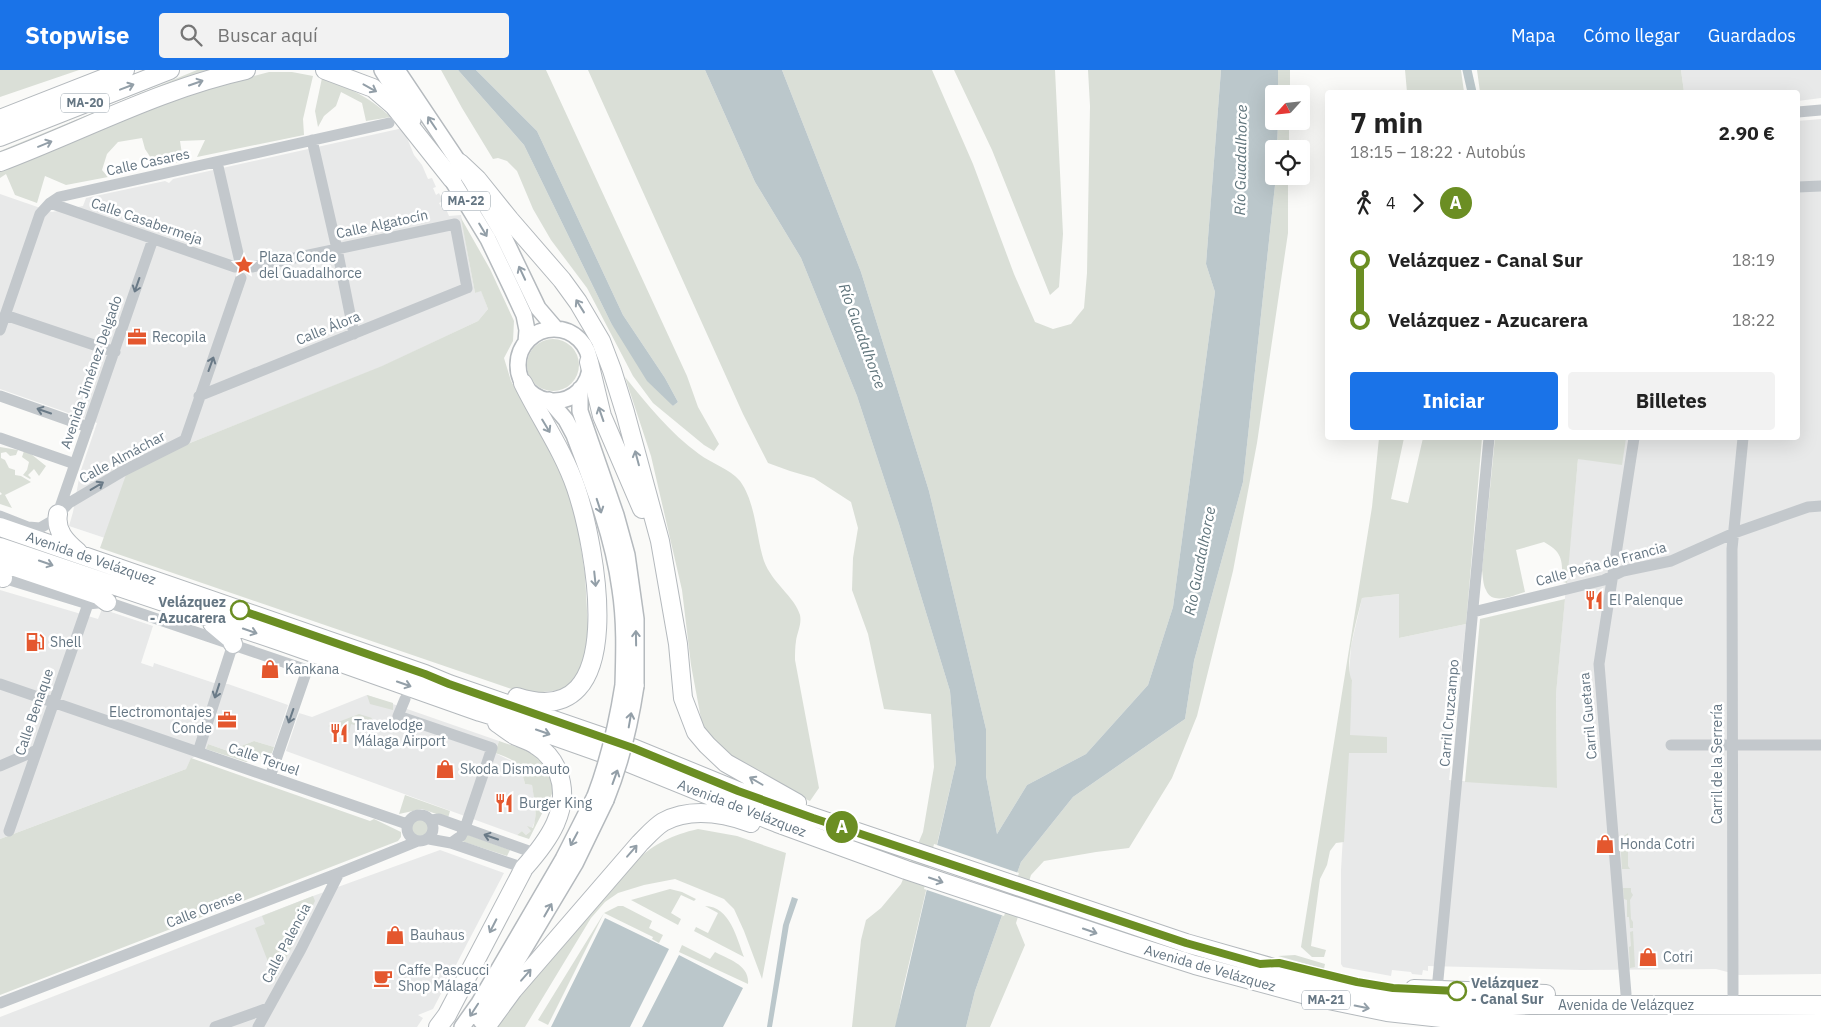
<!DOCTYPE html>
<html lang="es">
<head>
<meta charset="utf-8">
<style>
  :root { --surface:#fff; --page:#f2f2f2; --text:#222; --muted:#767676; --accent:#1a73e8 }
  body { margin:0; font-family:"IBM Plex Sans",sans-serif; background:var(--page); color:var(--text); height:100vh; display:flex; flex-direction:column; font-size:19px; white-space:nowrap }
  * { box-sizing:border-box; margin:0 }
  p { font-size:16px; color:var(--muted) }
  .icon { flex:none; width:28px; height:28px; fill:none; stroke:currentColor; stroke-width:2; stroke-linecap:round; stroke-linejoin:round }
  .map { position:relative; flex:1; overflow:hidden }
  .panel { position:absolute; left:1325px; top:20px; width:475px; height:350px; display:flex; flex-direction:column; background:var(--surface); border-radius:5px; box-shadow:0 5px 20px #0002 }
  .panel>* { flex:none }
  .badge { padding:0 10px; border-radius:16px; font-size:18px; line-height:32px }
  .needle { width:32px; rotate:243deg }
  .buttons { position:absolute; left:1265px; top:15px; display:grid; gap:10px }
  .buttons a { display:grid; place-items:center; width:45px; height:45px; border-radius:5px; background:var(--surface); box-shadow:0 5px 20px #0002; font-size:25px }
  .map>.badge { position:absolute; translate:-50% -50%; box-shadow:0 0 0 2px #fff }
  .legs { display:flex; align-items:center; gap:8px; height:55px; padding:0 25px; font-size:16px }
  .legs p { margin-inline-start:auto }
  .summary { display:flex; align-items:center; justify-content:space-between; height:85px; padding:0 25px }
  h1 { font-size:28px; font-weight:700; line-height:38px }
  .primary-button { display:flex; gap:10px; margin-top:auto; padding:10px 25px }
  .primary-button a { flex:1; height:58px; border-radius:5px; background:var(--accent); color:#fff; font-size:20px; font-weight:700; line-height:58px; text-align:center }
  .primary-button a+a { background:var(--page); color:var(--text) }
  ul { padding:0 25px; list-style:none }
  li { display:flex; align-items:center; gap:18px; height:60px; font-size:19px }
  li i { display:grid; place-items:center; width:8px; height:100%; margin:0 6px; background:currentColor }
  li i::after { content:''; width:12px; height:12px; margin:-6px; border:4px solid; border-radius:50%; background:var(--surface) }
  li p { margin-inline-start:auto }
  li:first-child i { background:linear-gradient(#0000 50%,currentColor 0) }
  li:last-child i { background:linear-gradient(currentColor 50%,#0000 0) }
  header { display:flex; align-items:center; gap:30px; box-sizing:border-box; height:70px; padding:0 25px; background:var(--accent); color:#fff }
  header strong { font-size:24px }
  nav { display:flex; gap:28px; margin-inline-start:auto; font-size:18px }
  .search { width:350px; height:45px; background:var(--page); display:flex; align-items:center; gap:12px; box-sizing:border-box; padding:0 18px; border-radius:5px; color:var(--muted); font-size:19px }
  .map>svg:first-child { display:block }
</style>
</head>
<body>
<header>
<strong>Stopwise</strong>
<div class="search"><svg class="icon" aria-label="search" viewBox="0 0 24 24"><circle cx="10" cy="10" r="6"/><path d="M15 15l6 6"/></svg>Buscar aquí</div>
<nav><a>Mapa</a><a>Cómo llegar</a><a>Guardados</a></nav>
</header>
<div class="map">
<svg width="1821" height="957" viewBox="0 0 1821 957">
  <rect width="100%" height="100%" fill="#fafaf8"/>
  <path fill="#e8e9e9" d="M1681,0h140v28l-23,3v-9h-114z
    M1821,49v855l-82,1 -23,-6 -135,1 -153,-4v5l-5,-1 -1,5 -10,-1 -1,-2 -19,-2 -1,6 -48,-9 -2,-3v-94l11,-190 -3,-5 2,-29 11,-48 37,-4v44l67,-14 -17,156 108,8 -1,-95 22,-234 48,-21h-2h174v-317z
    M403,58l11,27 8,10 6,14 4,-1 4,9 -3,1 3,7 3,-2 4,8 -4,2 4,7 3,-1 3,7 12,-1 14,78 6,-3 7,19 -10,12 -95,45 -193,77 -62,29 -23,66 -36,-12 4,-14 7,-39 17,-50 -97,-34v-195l52,18 31,-6 3,-8 79,-17 4,2 4,-4z
    M0,520l98,29 4,-10 51,17 -12,37 12,4 1,-4 60,20 14,1 60,21 -14,42 -20,-6 -26,10 -20,-7 -2,5 -15,10 -5,10 -186,70z
    M367,625l132,46 -4,12 23,11 4,8 3,12 7,1 3,19v17l-4,10 -5,4 -4,-4 -5,4 -231,-84 13,-38 13,4z
    M440,780l64,23 -71,136 -15,6 5,3 -6,9h-417v-10l313,-121z"/>
  <path fill="#dadfd7" d="M0,0h79l-79,27z
    M197,0h27l-224,85v-4z
    M441,0h17l66,75 87,178 62,83 5,-4 -13,-24 -42,-63 -86,-184 -61,-61h70l141,306 11,31 21,37 -5,7 -10,-6 -51,-42 -20,-27 -46,-88 -36,-48 -18,-31 -16,-38 -10,-10 -9,-3 -5,1 -31,-51z
    M588,0h117l50,112 46,76 56,138 42,128 51,167 6,72 -54,230 -6,34h-44l9,-87 5,-20 15,-12 20,-24 22,-52 11,-65 -3,-53 -47,-5 -16,-75 -16,-44 1,-32 5,-30 -7,-26 -37,-24 -24,-7 -22,-8 -25,-49z
    M782,0h150l41,94 41,110 21,48 18,7 18,-5 13,-16 3,-35 3,-167 -2,-36h133l-15,194 9,28 -42,315 -25,78 -62,69 -59,31 -30,49 -11,-58v-47l-57,-238 -68,-219z
    M954,0h101l8,164 -4,53 -9,8 -58,-145z
    M1278,0h12v24h-12z
    M1405,0h56l3,22h-57z
    M1477,0h204l3,22h-204z
    M269,2h23l21,4 -10,43 1,16 -107,22 8,-17 -25,1 3,20 -26,6 -12,-18 -3,-11 -24,4 -11,12 -5,16 6,7 -42,8 -21,-9 -8,27 -22,-8 -9,-21 -6,4v-11l188,-73z
    M322,8c30,11 45,18 69,39l-25,4 -4,-18 -21,-11 -5,14 -12,10 -6,11 -3,-16z
    M1278,51h11v28h-12z
    M1276,106h12v57l-31,210 -24,128 -36,145 -25,62 -43,70 -33,4 -52,9 -13,14 -15,48 9,22 -35,82h-24l9,-36 46,-129 52,-65 112,-78 9,-58 49,-179z
    M461,148l29,51 24,52 -1,20 -9,17 7,23 49,87 16,48 9,58 3,55 -4,31 -8,19 -16,11 -34,4 -426,-146 27,-76 63,-29 192,-77 96,-45 10,-12 -7,-18 -6,2z
    M527 295a26 26 0 1 1 52 0a26 26 0 1 1-52 0Z
    M625,307c22,27 45,56 74,77 13,10 30,14 41,27 16,22 16,56 24,80 8,22 31,36 36,54 2,9 -3,18 -4,26 -1,6 -1,13 -1,19l24,128 -9,13 -37,-17 -58,-39 -13,-21 -11,-59 -9,-75 -31,-134z
    M1379,368h25l-13,61 17,4 15,-65h59l-16,186 -67,14v-44l-37,4c-4,17 -19,68 -10,82l-2,55 37,2v16h-38l-5,89 -8,1 -6,8 -3,14 -7,14 -9,67 15,4 -2,7h-12l-11,-10 71,-440z
    M1495,368h131l-4,27 -44,-6 -11,124 -4,-1c-2,-21 2,-28 -19,-40l-28,8 9,42c-11,3 -33,14 -39,-2 -3,-5 -3,-13 -4,-20z
    M0,377l18,3 -2,5 -6,1 -4,-4 -5,1v5l4,2 4,8 6,2v5l6,1 10,6 -26,13 7,13 -12,-4v-9l2,-1 -2,-2z
    M24,381l7,3 15,12 -7,10 -5,-7 -6,6 3,3 -1,1 -7,-4 4,-5 2,-8 -7,-5z
    M1565,529l-9,95 1,94 -92,-6 15,-163z
    M367,625l26,8v7l-23,-6z
    M359,644l13,4 -1,2 -12,-2 -2,8 -6,-2 -2,9 -21,-7z
    M254,671l20,6 -2,6 -26,9 -40,-13 2,-5 20,7z
    M499,671c35,12 43,10 56,47l-26,51 -12,-4 5,-4 4,4 5,-4 -4,-5 6,2c5,-14 1,-28 -1,-43l-7,-1c-5,-22 -10,-24 -30,-31z
    M191,688l179,63 4,-2 27,13v5l-3,4 -398,154v-156l186,-70z
    M405,725l45,16 -2,7 -26,-9 -23,5z
    M412 758a8 8 0 1 1 16 0a8 8 0 1 1-16 0Z
    M698,759l39,7 49,17 -24,126 -18,-48 -10,-22 -10,-10 -49,-20 -31,6 -26,8 -13,9 -14,16 -66,109h-32l5,-9 137,-157c21,-18 37,-26 63,-32z
    M1628,763v4l3,3 -3,2v24l2,3h-8l-2,-30z
    M466,764l44,16 -3,6 -46,-15z
    M1623,818h8v4l2,3 -3,5 1,19 2,3v6h-3l-1,-11h-2v-17l-3,-1z
    M670,819l12,3 14,7 -2,2 -13,-6 -10,18 10,6 -3,6 -47,-25z
    M313,826l2,5 -40,79 -20,-52 10,-4 -3,-8z
    M618,836h5l29,15 -3,7 14,7 -4,8 -7,-4 1,-2 -49,-24 -56,112 -10,-5 66,-107z
    M705,836c25,0 32,33 39,51l-50,-26 2,-4 12,6 10,-20z
    M1633,861l2,36 -5,1 -1,-21 2,-1 -1,-14z
    M682,875l28,14 5,-7c13,7 35,13 33,32l-69,-32z
    M1295,885l30,9 -1,5 -46,-13z"/>
  <path fill="#bbc7cb" d="M458,0h18l61,61 86,184 42,63 13,24 -5,4 -26,-25 -36,-58 -87,-178z
    M705,0h77l79,202 68,219 57,238v47l11,58 30,-49 59,-31 62,-69 25,-78 42,-315 -9,-28 15,-194h57v24h-4v27h4l-1,28h-3v27h2l-33,306 -49,179 -9,58 -112,78 -52,65 -46,129 -9,36h-71l61,-264 -6,-72 -51,-167 -42,-128 -56,-138 -46,-76z
    M792,827l6,2 -9,26 -17,102h-5l16,-102z
    M605,848l64,31 -39,78h-79z
    M679,885l64,33 -20,39h-81z"/>
  <path fill="#fafaf8" d="M934,774l85,29 -15,43 -80,-27z"/>
  <g fill="none" stroke-linecap="round" stroke-linejoin="round">
    <path stroke="#bbc7cb" stroke-width="9" d="M1467,0l5,22"/>
    <g stroke="#b5babe" stroke-width="18">
      <path id="major" d="M382,0l31,50
        M397,0l73,109 32,54 36,75 18,21
        M446,100l42,69 24,50 12,26 3,15 -1,12
        M518 295a36 36 0 1 1 72 0a36 36 0 1 1-72 0Z
        M580,319v22l36,104 11,40 9,64v67
        M549,330l17,20 8,15c19,50 39,101 46,154 5,32 4,64 3,96
        M481,951l94,-157 31,-64
        M462,957l17,-24 84,-144 32,-63"/>
    </g>
    <g stroke="#b4b9bd" stroke-width="20">
      <path id="highway" d="M325,0l48,18 21,18 58,73
        M0,49l125,-49
        M0,67l170,-67
        M0,92c82,-31 160,-73 246,-92
        M460,93l17,16 33,41 52,60 16,22 23,39 11,29 13,42 35,129 18,103 5,54 13,34 11,13 19,18 71,40
        M589,292l13,54 40,93
        M58,444c-3,17 8,28 20,38
        M0,457l425,147 24,10 157,54
        M0,477l282,95 198,70 40,12 82,29
        M0,492l98,33 9,7
        M0,506l3,2
        M212,553l19,16 2,5
        M517,627c116,38 78,-153 59,-209 -13,-38 -36,-70 -53,-105
        M633,678l105,43 75,26 373,126 151,43 54,11 55,7 57,1h318
        M629,693l148,60 129,47 223,74 66,21 119,32 73,15 72,8 70,4 292,-1
        M1414,919l132,5
        M438,957l9,-12 77,-147c24,-27 48,-59 34,-96 -4,-10 -11,-20 -21,-26 -6,-5 -14,-7 -21,-10 -7,-4 -13,-9 -19,-13
        M486,957l27,-37 127,-147c7,-7 15,-16 23,-21 28,-15 60,-9 88,1"/>
    </g>
    <path stroke="#c3c8cc" stroke-width="11" d="M1798,42l23,-2
      M312,70l25,109 17,85
      M217,92l23,100
      M1798,117l23,-1
      M50,133l185,64
      M5,245l110,37
      M0,260l40,-116 10,-11 9,-6 330,-74
      M0,326l88,31
      M199,326l268,-108 -12,-64 -203,43
      M0,368l75,26
      M59,440l94,-271
      M0,446l28,11 12,1 12,-7 17,-18 54,-32 62,-31 56,-162
      M0,507l88,27 19,-2 200,68 -37,107
      M1473,542l131,-32 19,-9 48,-10 63,-28 74,-26 13,-1
      M0,614l407,140
      M405,629l-7,17 94,32 -27,80 -4,8 -10,7
      M1671,675h150
      M198,682l35,-108
      M0,696l37,-16
      M407 758a13 13 0 1 1 26 0a13 13 0 1 1-26 0Z
      M431,750l8,-1 98,35
      M9,761l79,-227
      M429,769l22,4 73,25
      M1437,920l52,-552
      M1626,924l-27,-330 35,-226
      M1733,924l-1,-445 11,-111
      M0,933l339,-130 79,-32
      M215,957l53,-19
      M258,957l43,-78 38,-76"/>
    <use href="#major" stroke="#fff" stroke-width="15"/>
    <use href="#highway" stroke="#fff" stroke-width="18"/>
    <g stroke="#b5babe" stroke-width="18" stroke-linecap="butt">
      <path id="major-bridge" d="M595,726c14,-37 22,-73 28,-111
        M606,730c15,-37 24,-74 30,-114"/>
    </g>
    <use href="#major-bridge" stroke="#fff" stroke-width="15"/>
  </g>
  <defs><path id="oneway-shaft" d="M-6 0H5M1.5-3L5.5 0L1.5 3" fill="none" stroke-width="1.6" stroke-linecap="round" stroke-linejoin="round" transform="scale(1.25)"/></defs>
  <g stroke="#939fa8">
    <use href="#oneway-shaft" transform="translate(196 13) rotate(-19)"/>
    <use href="#oneway-shaft" transform="translate(127 17) rotate(-21)"/>
    <use href="#oneway-shaft" transform="translate(370 18) rotate(29)"/>
    <use href="#oneway-shaft" transform="translate(432 53) rotate(-124)"/>
    <use href="#oneway-shaft" transform="translate(45 74) rotate(-22)"/>
    <use href="#oneway-shaft" transform="translate(483 160) rotate(59)"/>
    <use href="#oneway-shaft" transform="translate(522 203) rotate(-115)"/>
    <use href="#oneway-shaft" transform="translate(580 236) rotate(-122)"/>
    <use href="#oneway-shaft" transform="translate(601 344) rotate(-109)"/>
    <use href="#oneway-shaft" transform="translate(546 356) rotate(59)"/>
    <use href="#oneway-shaft" transform="translate(637 388) rotate(-105)"/>
    <use href="#oneway-shaft" transform="translate(599 436) rotate(72)"/>
    <use href="#oneway-shaft" transform="translate(46 493) rotate(19)"/>
    <use href="#oneway-shaft" transform="translate(595 509) rotate(84)"/>
    <use href="#oneway-shaft" transform="translate(250 561) rotate(19)"/>
    <use href="#oneway-shaft" transform="translate(636 568) rotate(-91)"/>
    <use href="#oneway-shaft" transform="translate(404 614) rotate(19)"/>
    <use href="#oneway-shaft" transform="translate(630 650) rotate(-80)"/>
    <use href="#oneway-shaft" transform="translate(543 662) rotate(19)"/>
    <use href="#oneway-shaft" transform="translate(615 707) rotate(-70)"/>
    <use href="#oneway-shaft" transform="translate(756 711) rotate(-150)"/>
    <use href="#oneway-shaft" transform="translate(574 769) rotate(118)"/>
    <use href="#oneway-shaft" transform="translate(632 781) rotate(-49)"/>
    <use href="#oneway-shaft" transform="translate(936 810) rotate(19)"/>
    <use href="#oneway-shaft" transform="translate(548 840) rotate(-60)"/>
    <use href="#oneway-shaft" transform="translate(493 856) rotate(117)"/>
    <use href="#oneway-shaft" transform="translate(1090 861) rotate(19)"/>
    <use href="#oneway-shaft" transform="translate(526 905) rotate(-49)"/>
    <use href="#oneway-shaft" transform="translate(1362 937) rotate(11)"/>
    <use href="#oneway-shaft" transform="translate(474 940) rotate(123)"/>
  </g>
  <g stroke="#6a7a87">
    <use href="#oneway-shaft" transform="translate(137 215) rotate(109)"/>
    <use href="#oneway-shaft" transform="translate(211 294) rotate(-70)"/>
    <use href="#oneway-shaft" transform="translate(44 341) rotate(-161)"/>
    <use href="#oneway-shaft" transform="translate(97 416) rotate(-31)"/>
    <use href="#oneway-shaft" transform="translate(217 621) rotate(108)"/>
    <use href="#oneway-shaft" transform="translate(291 646) rotate(109)"/>
    <use href="#oneway-shaft" transform="translate(491 767) rotate(-161)"/>
  </g>
  <g fill="none" stroke-linecap="round" stroke-linejoin="round">
    <g stroke="#fff" stroke-width="11">
      <path id="line-1" d="M240,540l185,64 24,10 184,64 105,43 75,27 373,125 74,21 19,-1 78,19 36,6 64,3"/>
    </g>
    <use href="#line-1" stroke="#6b8e23" stroke-width="8"/>
  </g>
  <defs>
    <g id="sight-bare" transform="scale(1.5)"><path d="M0-6L1.8-2.2L6-1.7L2.9 1.2L3.7 5.4L0 3.3L-3.7 5.4L-2.9 1.2L-6-1.7L-1.8-2.2Z" fill="#e4572e" stroke="#fff" stroke-width="2.5" paint-order="stroke"/></g>
    <g id="office-bare" transform="scale(1.5)"><path d="M-6-3h4V-5.5h4V-3h4V5H-6ZM-1-4.5V-3h2v-1.5ZM-6 0V1H6V0Z" fill="#e4572e" stroke="#fff" stroke-width="2.5" paint-order="stroke"/></g>
    <g id="restaurant-bare" transform="scale(1.5)"><path d="M-5-6h1v4h1v-4h1v4h1v-4h1v5L-1.5 .5V6h-2V.5L-5-1ZM5-6V6H3V1.5H1.5Q1.5-4 5-6Z" fill="#e4572e" stroke="#fff" stroke-width="2.5" paint-order="stroke"/></g>
    <g id="fuel-bare" transform="scale(1.5)"><path d="M-5.5-6h7V0h2V4h1.3V-2.5L3-4.5l.8-.8L6-3V5H2.5V1h-1V6h-7ZM-4.2-4.7v3.2H.2V-4.7Z" fill="#e4572e" stroke="#fff" stroke-width="2.5" paint-order="stroke"/></g>
    <g id="shop-bare" transform="scale(1.5)"><path d="M-5-2.5h2.3a2.7 3.5 0 0 1 5.4 0H5L5.5 6h-11ZM-1.5-2.5h3a1.5 2.3 0 0 0-3 0Z" fill="#e4572e" stroke="#fff" stroke-width="2.5" paint-order="stroke"/></g>
    <g id="cafe-bare" transform="scale(1.5)"><path d="M-5.5-4.5H6V0H3Q3 3.5 0 3.5H-2.5Q-5.5 3.5-5.5 0ZM3-3.2v2h1.7v-2ZM-6 4.5H4V6H-6Z" fill="#e4572e" stroke="#fff" stroke-width="2.5" paint-order="stroke"/></g>
  </defs>
  <g fill-rule="evenodd">
    <use href="#sight-bare" x="244" y="195"/>
    <use href="#office-bare" x="137" y="267"/>
    <use href="#restaurant-bare" x="1594" y="530"/>
    <use href="#fuel-bare" x="35" y="572"/>
    <use href="#shop-bare" x="270" y="599"/>
    <use href="#office-bare" x="227" y="650"/>
    <use href="#restaurant-bare" x="339" y="663"/>
    <use href="#shop-bare" x="445" y="699"/>
    <use href="#restaurant-bare" x="504" y="733"/>
    <use href="#shop-bare" x="1605" y="774"/>
    <use href="#shop-bare" x="395" y="865"/>
    <use href="#shop-bare" x="1648" y="887"/>
    <use href="#cafe-bare" x="383" y="908"/>
  </g>
  <g fill="#fff" stroke="#6b8e23" stroke-width="2.5">
    <circle cx="240" cy="540" r="9"/>
    <circle cx="1457" cy="921" r="9"/>
  </g>
  <g text-anchor="middle" stroke-width="5" stroke-linejoin="round" paint-order="stroke">
    <g fill="#fff" stroke="#939fa8" stroke-width="1">
      <rect x="61" y="23.5" width="48" height="19" rx="4"/>
      <rect x="442" y="121.5" width="48" height="19" rx="4"/>
      <rect x="1302" y="920.5" width="48" height="19" rx="4"/>
    </g>
    <g font-size="12" font-weight="bold" fill="#657683">
      <text x="85" y="37">MA-20</text>
      <text x="466" y="135">MA-22</text>
      <text x="1326" y="934">MA-21</text>
    </g>
    <g font-size="14" fill="#657683" stroke="#fff">
      <text transform="translate(148 92) rotate(-12)" y="5">Calle Casares</text>
      <text transform="translate(147 151) rotate(19)" y="5">Calle Casabermeja</text>
      <text transform="translate(382 154) rotate(-12)" y="5">Calle Algatocín</text>
      <text transform="translate(328 258) rotate(-22)" y="5">Calle Álora</text>
      <text transform="translate(91 302) rotate(-71)" y="5">Avenida Jiménez Delgado</text>
      <text transform="translate(122 387) rotate(-28)" y="5">Calle Almáchar</text>
      <text transform="translate(91 488) rotate(19)" y="5">Avenida de Velázquez</text>
      <text transform="translate(1601 494) rotate(-15)" y="5">Calle Peña de Francia</text>
      <text transform="translate(34 642) rotate(-71)" y="5">Calle Benaque</text>
      <text transform="translate(1449 643) rotate(-85)" y="5">Carril Cruzcampo</text>
      <text transform="translate(1588 646) rotate(-95)" y="5">Carril Guetara</text>
      <text transform="translate(264 689) rotate(19)" y="5">Calle Teruel</text>
      <text transform="translate(1717 694) rotate(-90)" y="5">Carril de la Serrería</text>
      <text transform="translate(742 738) rotate(21)" y="5">Avenida de Velázquez</text>
      <text transform="translate(204 839) rotate(-21)" y="5">Calle Orense</text>
      <text transform="translate(286 873) rotate(-62)" y="5">Calle Palencia</text>
      <text transform="translate(1210 898) rotate(16)" y="5">Avenida de Velázquez</text>
      <text x="1626" y="940">Avenida de Velázquez</text>
    </g>
    <g font-size="14" fill="#657683" stroke="#fff" text-anchor="start">
      <text x="259" y="192">Plaza Conde<tspan x="259" dy="16">del Guadalhorce</tspan></text>
      <text x="152" y="272">Recopila</text>
      <text x="1609" y="535">El Palenque</text>
      <text x="50" y="577">Shell</text>
      <text x="285" y="604">Kankana</text>
      <text x="212" y="647" text-anchor="end">Electromontajes<tspan x="212" dy="16">Conde</tspan></text>
      <text x="354" y="660">Travelodge<tspan x="354" dy="16">Málaga Airport</tspan></text>
      <text x="460" y="704">Skoda Dismoauto</text>
      <text x="519" y="738">Burger King</text>
      <text x="1620" y="779">Honda Cotri</text>
      <text x="410" y="870">Bauhaus</text>
      <text x="1663" y="892">Cotri</text>
      <text x="398" y="905">Caffe Pascucci<tspan x="398" dy="16">Shop Málaga</tspan></text>
    </g>
    <g font-size="14" font-weight="bold" fill="#657683" stroke="#fff" text-anchor="end">
      <text x="226" y="537">Velázquez<tspan x="226" dy="16">- Azucarera</tspan></text>
      <text x="1471" y="918" text-anchor="start">Velázquez<tspan x="1471" dy="16">- Canal Sur</tspan></text>
    </g>
    <g font-size="15" font-style="italic" fill="#60757c" stroke="#fff">
      <text transform="translate(1241 90) rotate(-89)" y="5">Río Guadalhorce</text>
      <text transform="translate(862 266) rotate(70)" y="5">Río Guadalhorce</text>
      <text transform="translate(1200 491) rotate(-79)" y="5">Río Guadalhorce</text>
    </g>
  </g>
</svg>
<div class="buttons">
<a><svg class="needle" viewBox="-14 -14 28 28"><path d="M0-13l5 13h-10z" fill="#e53935"/><path d="M0 13l5-13h-10z" fill="#767676"/></svg></a>
<a><svg class="icon" aria-label="locate" viewBox="0 0 24 24"><circle cx="12" cy="12" r="6"/><path d="M12 2v4M12 18v4M2 12h4M18 12h4"/></svg></a>
</div>
<b class="badge" style="left:842px;top:757px;background:#6b8e23;color:#fff">A</b>
<section class="panel">
<div class="summary"><div><h1>7 min</h1><p>18:15 – 18:22 · Autobús</p></div><b>2.90 €</b></div>
<div class="legs"><svg class="icon" aria-label="walk" viewBox="0 0 24 24"><circle cx="13" cy="4" r="2"/><path d="M13 8l-2 6 4 7M11 14l-3 7M7 12l3-4h3l4 4"/></svg>4<svg class="icon" aria-label="forward" viewBox="0 0 24 24"><path d="M9 5l7 7-7 7"/></svg><b class="badge" style="background:#6b8e23;color:#fff">A</b></div>
<ul>
<li><i style="color:#6b8e23"></i><b>Velázquez - Canal Sur</b><p>18:19</p></li>
<li><i style="color:#6b8e23"></i><b>Velázquez - Azucarera</b><p>18:22</p></li>
</ul>
<div class="primary-button"><a>Iniciar</a><a>Billetes</a></div>
</section>
</div>
</body>
</html>
